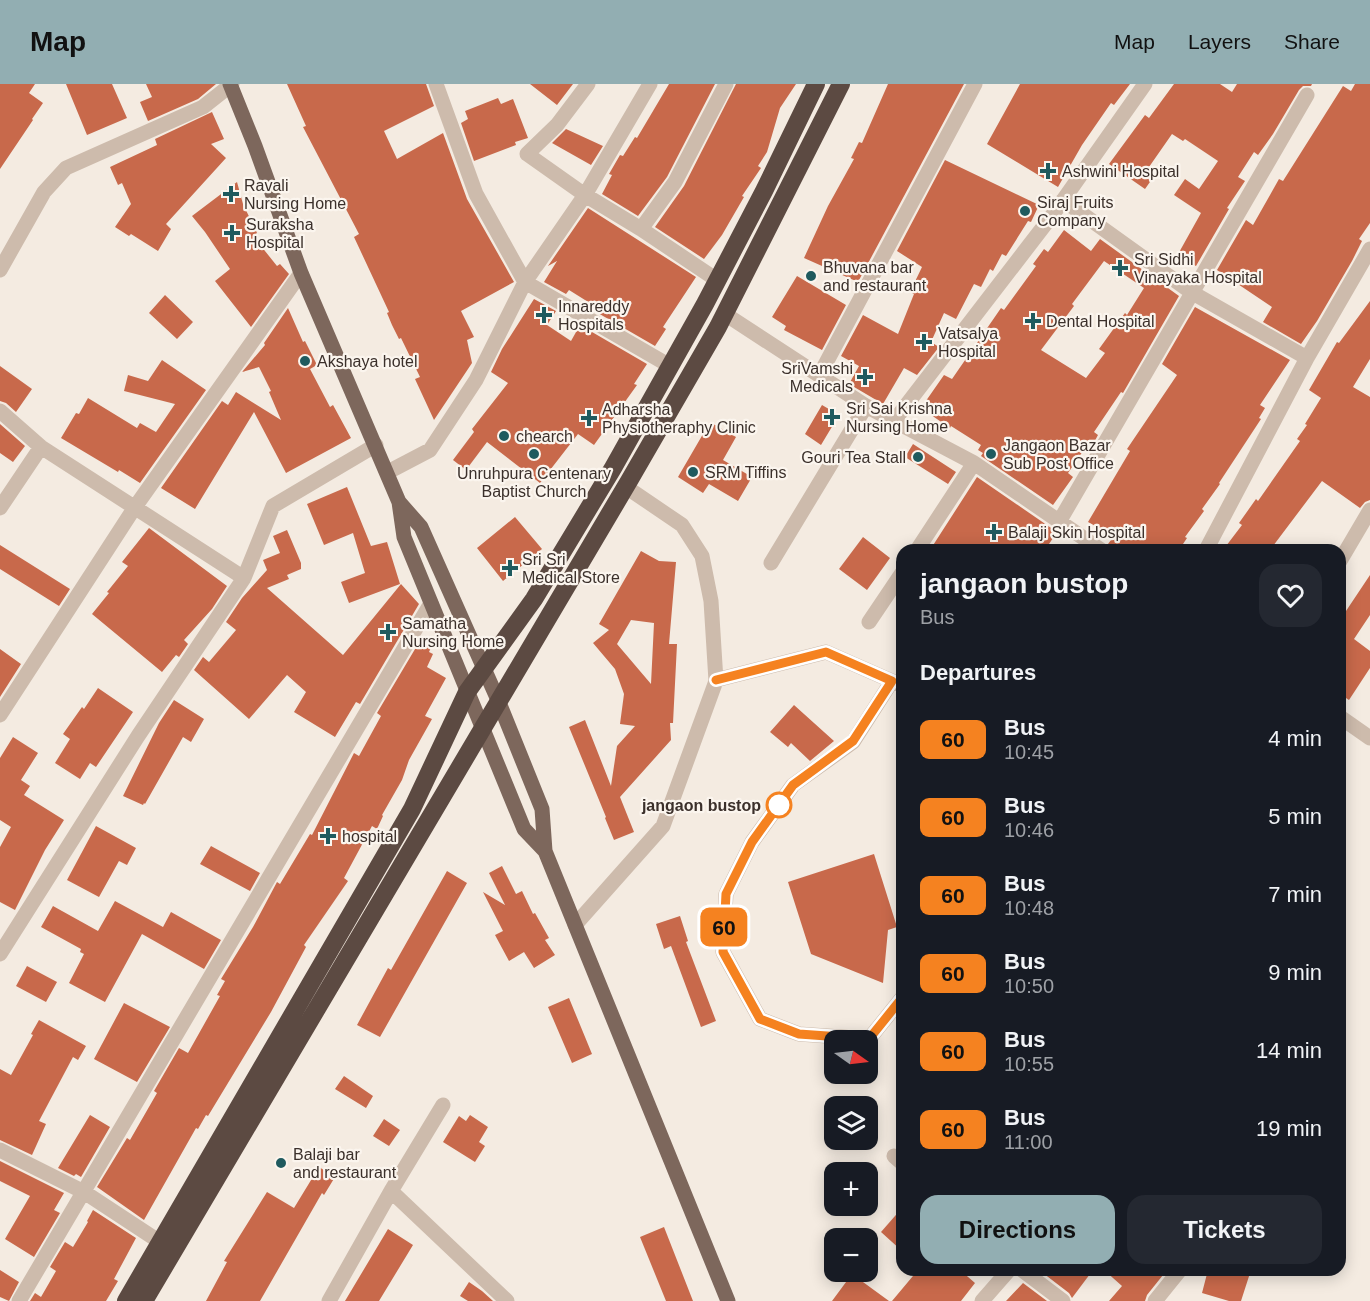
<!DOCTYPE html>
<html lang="en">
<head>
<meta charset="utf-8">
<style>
  :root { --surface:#171b24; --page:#242831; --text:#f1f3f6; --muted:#9ea1a6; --accent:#92aeb2 }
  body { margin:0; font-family:Helvetica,sans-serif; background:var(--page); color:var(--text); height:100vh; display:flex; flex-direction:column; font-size:22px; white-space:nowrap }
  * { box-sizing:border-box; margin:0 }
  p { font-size:20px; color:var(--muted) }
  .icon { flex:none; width:33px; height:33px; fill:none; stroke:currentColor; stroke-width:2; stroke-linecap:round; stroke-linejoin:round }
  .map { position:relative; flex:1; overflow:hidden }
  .details { position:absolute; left:896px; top:460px; width:450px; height:732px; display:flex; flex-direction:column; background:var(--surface); border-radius:18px; box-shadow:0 3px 15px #0003 }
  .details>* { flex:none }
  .badge { padding:0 12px; border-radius:9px; font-size:21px; line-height:39px }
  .needle { width:39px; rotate:104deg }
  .tools { position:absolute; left:824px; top:946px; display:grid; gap:12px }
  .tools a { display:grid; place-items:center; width:54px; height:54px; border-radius:12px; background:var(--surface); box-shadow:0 3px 15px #0003; font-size:30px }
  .map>.badge { position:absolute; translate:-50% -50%; box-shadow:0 0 0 3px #fff }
  h2 { padding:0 24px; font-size:22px; line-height:54px }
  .round { display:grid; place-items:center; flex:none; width:63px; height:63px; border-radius:18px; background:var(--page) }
  .headline { display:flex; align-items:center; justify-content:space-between; height:102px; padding:0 24px }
  h1 { font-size:28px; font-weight:800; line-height:45px }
  .action { display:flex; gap:12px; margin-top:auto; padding:12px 24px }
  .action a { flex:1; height:69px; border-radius:18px; background:var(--accent); color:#111; font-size:24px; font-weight:800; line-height:69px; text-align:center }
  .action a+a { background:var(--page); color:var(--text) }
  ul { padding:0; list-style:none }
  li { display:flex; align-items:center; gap:18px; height:78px; padding:0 24px }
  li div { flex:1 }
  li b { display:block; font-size:22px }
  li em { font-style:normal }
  li .badge { min-width:66px; font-weight:700; text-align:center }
  header { display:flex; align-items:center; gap:36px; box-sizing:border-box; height:84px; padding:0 30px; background:var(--accent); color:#111 }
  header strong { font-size:28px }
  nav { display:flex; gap:33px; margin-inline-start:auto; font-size:21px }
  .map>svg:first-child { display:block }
</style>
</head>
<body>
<header>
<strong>Map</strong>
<nav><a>Map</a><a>Layers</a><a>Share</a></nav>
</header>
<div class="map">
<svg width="1370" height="1217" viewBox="0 0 1370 1217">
  <rect width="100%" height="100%" fill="#f4ebe1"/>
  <path fill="#c8694b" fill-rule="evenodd" d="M0,0h35l-6,9 14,10 -11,16 1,1 -33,49z
    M66,0h46l15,34 -40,17z
    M146,0h70l-18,15 -50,22 -8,-19 12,-5z
    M287,0h139l8,22 -50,25 13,28 46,-26 24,66 47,83 -53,29 13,26 -7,3 5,23 -38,57 -19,-41 5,-2 -19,-39 -2,1 -7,-14 -5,-12 2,-1 -35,-75 5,-3 -56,-107 3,-1z
    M530,0h43l-16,21z
    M669,0h46l-48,93 -29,39 -36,-22 10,-19 -3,-1 11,-19 3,1 12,-19 2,1z
    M736,0h60l-16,24 -13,44 -9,14 3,2 -19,28 2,1 -22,38 -18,24 -49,-32 29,-41z
    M888,0h76l-106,198 -54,-24 24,-52 26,-47 -3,-1 8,-16 3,1z
    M1020,0h110l-16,21 -3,-2 -29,42 -24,42 -71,-43z
    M1174,0h46l12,8 5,-8h75l-1,2h-8l-4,4 -26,44 -15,21 -4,-3 -16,25 7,4 -18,27 2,1 -33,57 -19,-10 24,-43 -27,-18 11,-16 14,10 19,-28 -33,-22 -2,2 -11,-7 -23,33 8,5 -12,17 -36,-25 36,-49 4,3z
    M1355,0h15v139l-11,16 3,2 -10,20 -35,60 -16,23 -38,-22 9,-15 -55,-37 29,-50 7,5 26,-46 4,2 60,-95 8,5z
    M498,14l3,6 12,-5 15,39 -13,4 1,3 -42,16 -13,-38 7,-4 -3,-8z
    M212,28l12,27 -13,5 15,14 -60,66 5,5 -13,22 -27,-17 -2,2 -14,-9 16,-23 -9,-21 -4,2 -8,-18 47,-22 -2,-6z
    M566,45l37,17 -12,19 -39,-22z
    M945,76l94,45 -8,17 -3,-1 -22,35 -4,-2 -9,17 -3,-2 -9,18 -7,-3 -18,35 -12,-6 -13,29 8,5 -22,28 -13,-7 -21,36 -34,-20 10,-18 -18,-10 22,-41 35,19 16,-40 -4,-2 12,-25 -25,-16z
    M237,98l6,22 14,29 -4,3 24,30 3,-2 9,10 -38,53 -36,-46 15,-12 -25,-37 -13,-16z
    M588,124l108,69 -33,50 3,2 -11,17 -64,-37 2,-4 -24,-15 -3,4 -22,-12 13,-21 -9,5z
    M1064,146l27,21 9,-12 79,57 -56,97 -2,-1 -27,40 4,3 -7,13 -4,-3 -19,28 5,4 -20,28 -72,-49 2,-3 -5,-3 3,-5 -30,-19 -1,2 -29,-20 23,-33 8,4 49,-71 3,2 32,-44 -3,-2 11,-15 4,3zM1104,177l40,27 -17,27 -2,-2 -26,36 6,4 -19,25 -45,-28 33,-44 -2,-2z
    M797,192l49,29 -24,45 -38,-20 2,-4 -14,-9z
    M165,211l28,27 -16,17 -28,-26z
    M534,215l22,12 -9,14 24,16 9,-16 67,39 -13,20 3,1 -43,60 -16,-11 -38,49 -53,-41 -21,28 -13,-10 21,-28 -2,-3 36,-46 -17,-11 11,-23z
    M1370,217v58l-17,28 17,10v103l-5,2 -5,6 -38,-27 -52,69h-47l19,-25 -3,-2 17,-24 2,2 42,-60 -3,-2 10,-14 -2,-1 16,-26 -12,-8 28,-48 2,1z
    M1195,223l95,53 -30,45 5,3 -6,10 2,1 -42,64 1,1 -18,25 2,2 -19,26 2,1 -8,12h-68l-3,-6 6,-8 -26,-14 42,-71 -3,-2 50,-74 -15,-11z
    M288,224l15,34 2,-1 12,24 -7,4 20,38 3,-2 18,33 -65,35 -32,-61 -59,97 -34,-21 61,-87 6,4 8,-13 45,28 -12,-28 2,-1 -12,-24 -17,5 23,-27 -1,-2z
    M162,276l44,30 -66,93 -21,-13 -1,2 -57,-34 15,-25 3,1 9,-16 49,30 3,-5 16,9 19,-28 -51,-13 4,-16 20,6z
    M0,282l32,23 -16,23 -10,-9 -6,-2z
    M822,321l17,10 -18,30 -16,-11z
    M710,338l26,15 -13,23 29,17 -14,24 -29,-17 -6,9 -25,-16z
    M0,340l25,22 -12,16 -13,-9z
    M913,360l43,28 -8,12 -43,-27z
    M977,393l80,55 -12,18h-115z
    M347,403l24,59 16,-4 13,42 -51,19 -8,-21 24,-9 -12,-40 -29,12 -17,-41z
    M515,433l27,32 -39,32 -26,-33z
    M149,444l78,58 -15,23 -28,31 4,4 -9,13 -3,-2 -14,17 -70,-58 17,-21 -2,-1 21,-26 -6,-4z
    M287,446l14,33v6l-14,6 2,4 -22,9 76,67 58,-71 18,20 -59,100 -4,-2 -21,35 -41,-25 12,-20 -19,-17 -38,44 -55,-49 9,-13 6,5 27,-32 -10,-8 16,-24 25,-28 -4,-10 17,-7 -7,-17z
    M863,453l27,21 -23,32 -28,-21z
    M0,461l70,44 -11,17 -59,-37z
    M641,467l18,10 17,1 -7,82h8l-4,79h-3l1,17 -51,57 14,35 -20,8 -9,-22 1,-1 -37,-90 16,-7 26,66 6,-40 18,-20 -15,-2 4,-30 -9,-25 -22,-26 16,-13 -10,-6zM631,536l23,3 -3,61 -34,-40z
    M1370,491v40l-16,24 16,12v17l-21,32 -9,-6v-74z
    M421,555l11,6 -3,7 4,2 -6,13 19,11 -21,38 7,3 -23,41 -7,20 -20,35 1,1 -6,13 -5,-3 -28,52 4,3 -44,64 2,2 -35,65 -63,104 -2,-1 -8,14 -2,-1 -52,92 -47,-33 30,-49 3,2 27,-47 -3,-2 25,-43 9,5 32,-57 -3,-1 8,-14 -4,-2 32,-52 24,-45 3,2 30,-50 2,1 42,-82 5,3 22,-40 -4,-3z
    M0,565l21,15 -21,33z
    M98,604l35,24 -37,55 -6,-4 -10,16 -25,-16 15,-24 -7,-5 19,-27 2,2z
    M174,616l30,19 -13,23 -8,-5 -38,67 -1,-1 -1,2 -20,-9 36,-73z
    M794,621l40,36 -24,20 -19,-18 -3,4 -18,-15z
    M13,653l25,16 -17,27 9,6 -6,9 40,25 -19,30 -30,60 -15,-8v-55l11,-20 -11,-7v-62z
    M96,742l40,22 -9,17 -8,-4 -20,36 -32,-17z
    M211,762l49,27 -10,18 -50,-27z
    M874,770l23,73 -9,3 -5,53 -72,-29 -23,-72z
    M502,782l14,28 6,-3 11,23 2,-1 14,25 -4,2 10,15 -21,13 -10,-16 -15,9 -14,-26 8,-4 -20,-39 22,13 -16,-32z
    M447,787l20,12 -87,154 -23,-12 31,-57 3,2z
    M115,817l48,26 8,-15 50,28 -17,29 -62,-35 -37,68 -36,-19 15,-29 -4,-2 1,-3 -40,-22 12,-21 45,25z
    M680,832l8,25 -2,1 30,79 -15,6 -30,-81 -7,3 -8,-25z
    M27,882l30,16 -11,20 -30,-16z
    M569,914l23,56 -20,9 -24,-56z
    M124,919l46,24 -33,55 -43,-23z
    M39,936l47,26 -8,14 -5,-3 -34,64 7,3 -14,31 -32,-15v-71l11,6 22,-40 -2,-1z
    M344,992l29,20 -7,12 -31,-19z
    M90,1031l20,12 -29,50 -5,-3 -2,2 -16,-8z
    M470,1031l18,12 -9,15 6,4 -10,16 -32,-20 16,-26 7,5z
    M384,1035l16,11 -11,16 -16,-10z
    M0,1077l64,32 -10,17 6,3 -26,44 -29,-18 25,-43 -30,-15z
    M319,1083l16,10 -11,18 -2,-2 -62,108h-54l21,-39 -3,-1 43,-69 27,16z
    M902,1124v43l-21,-19z
    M93,1126l43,28 -22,41 4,2 -12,20h-76l5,-8 6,4 15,-26 -6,-4 15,-25 8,5 15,-25 -1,-1z
    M664,1143l29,74h-27l-26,-64z
    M388,1145l25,16 -34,56h-34z
    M0,1186l19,12 -10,19 -9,-4z
    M918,1186h42l15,13 -14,18h-69z
    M1039,1186h54l-21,28 -3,-5z
    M1104,1186h63l-20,25 -2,6h-36l13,-15z
    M1208,1186h43l-10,31h-12l-27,-8z
    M852,1190l37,27h-57z
    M469,1198l13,9 11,10h-25l-8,-5z
    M1023,1199l24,18h-41z"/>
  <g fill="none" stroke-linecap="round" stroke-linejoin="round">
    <path stroke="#cdbbac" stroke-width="15" d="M588,0l-31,41 -30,29 58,41 -60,87 145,84
      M1063,116l128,92 116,66
      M641,145l-56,-34 65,-111
      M0,186l44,-78 22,-24 137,-61 29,-23
      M717,196l-76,-51 34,-47 51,-98
      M725,230l141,92 108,57 -57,87
      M819,292l156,-292
      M0,327l41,36 203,131 -106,158 -138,218
      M894,337l160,-208 91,-129
      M974,379l127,87
      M388,388l42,-22 46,-70 49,-98 -49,-88 -40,-110
      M0,424l41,-61
      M1059,438l248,-427
      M1206,466l101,-192 63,-109
      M1340,477l30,-51
      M771,479l95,-157
      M244,494l29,-72 103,-61
      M869,538l33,-49
      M716,596l110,-28 75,33
      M892,597l-39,61 -60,43 -41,57 -26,52 -3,58 37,67 39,15 70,5 33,-41
      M0,631l135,-208 166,-234
      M1340,633l30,21
      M575,841l88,-99 53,-145 -5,-80 -9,-45 -20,-31 -56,-38
      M0,1066l84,42 76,50
      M894,1072l8,7
      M391,1107l116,110
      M1022,1186l41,31
      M19,1217l412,-698
      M329,1217l62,-110 52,-86
      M982,1217l27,-31
      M1155,1217l25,-31"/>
    <path stroke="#7d675c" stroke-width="15" d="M230,0l25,62 46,127 98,229 5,35 120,292 21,22
      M399,418l22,25 77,173 44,109 3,42 183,450"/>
    <path stroke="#5c4a42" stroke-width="18" d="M126,1217l286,-492 55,-117 67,-93 79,-131 92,-164 59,-113 52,-107
      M144,1217l485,-820 89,-154 123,-243"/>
  </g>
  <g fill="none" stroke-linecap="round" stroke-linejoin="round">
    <g stroke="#fff" stroke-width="14">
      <path id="line" d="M716,596l110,-28 66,29 -39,60 -60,44 -41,57 -26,52 -3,58 37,67 39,15 70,5 33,-41"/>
    </g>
    <use href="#line" stroke="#f58220" stroke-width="9"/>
  </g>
  <g fill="#1f5a5e" stroke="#fbf5ee" stroke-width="2">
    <path d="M1045 78h6v6h6v6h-6v6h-6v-6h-6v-6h6z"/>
    <path d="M228 101h6v6h6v6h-6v6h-6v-6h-6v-6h6z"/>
    <circle cx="1025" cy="127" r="6"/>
    <path d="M229 140h6v6h6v6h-6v6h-6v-6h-6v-6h6z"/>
    <path d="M1117 175h6v6h6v6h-6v6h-6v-6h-6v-6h6z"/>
    <circle cx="811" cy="192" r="6"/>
    <path d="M541 222h6v6h6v6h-6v6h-6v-6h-6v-6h6z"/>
    <path d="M1030 228h6v6h6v6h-6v6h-6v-6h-6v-6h6z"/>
    <path d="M921 249h6v6h6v6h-6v6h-6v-6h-6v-6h6z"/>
    <circle cx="305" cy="277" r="6"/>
    <path d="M862 284h6v6h6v6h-6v6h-6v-6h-6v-6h6z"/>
    <path d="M829 324h6v6h6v6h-6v6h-6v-6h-6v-6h6z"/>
    <path d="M586 325h6v6h6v6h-6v6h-6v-6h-6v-6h6z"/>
    <circle cx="504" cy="352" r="6"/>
    <circle cx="534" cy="370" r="6"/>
    <circle cx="991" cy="370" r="6"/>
    <circle cx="918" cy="373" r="6"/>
    <circle cx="693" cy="388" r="6"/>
    <path d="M991 439h6v6h6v6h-6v6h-6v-6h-6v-6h6z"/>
    <path d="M507 475h6v6h6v6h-6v6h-6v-6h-6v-6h6z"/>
    <path d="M385 539h6v6h6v6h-6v6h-6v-6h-6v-6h6z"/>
    <path d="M325 743h6v6h6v6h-6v6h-6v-6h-6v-6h6z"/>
    <circle cx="281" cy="1079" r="6"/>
  </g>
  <circle fill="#fff" stroke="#f58220" stroke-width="3" cx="779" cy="721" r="12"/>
  <g text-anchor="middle" stroke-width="4.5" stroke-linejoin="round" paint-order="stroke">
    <g font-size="16" fill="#3b302b" stroke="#fbf5ee" text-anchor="start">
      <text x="1062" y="93">Ashwini Hospital</text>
      <text x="244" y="107">Ravali<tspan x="244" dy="18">Nursing Home</tspan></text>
      <text x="1037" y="124">Siraj Fruits<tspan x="1037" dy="18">Company</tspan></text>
      <text x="246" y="146">Suraksha<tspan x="246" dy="18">Hospital</tspan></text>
      <text x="1134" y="181">Sri Sidhi<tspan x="1134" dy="18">Vinayaka Hospital</tspan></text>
      <text x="823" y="189">Bhuvana bar<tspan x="823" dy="18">and restaurant</tspan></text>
      <text x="558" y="228">Innareddy<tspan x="558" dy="18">Hospitals</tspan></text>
      <text x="1046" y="243">Dental Hospital</text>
      <text x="938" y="255">Vatsalya<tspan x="938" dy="18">Hospital</tspan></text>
      <text x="317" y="283">Akshaya hotel</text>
      <text x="853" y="290" text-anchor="end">SriVamshi<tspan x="853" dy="18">Medicals</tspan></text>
      <text x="846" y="330">Sri Sai Krishna<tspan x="846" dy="18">Nursing Home</tspan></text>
      <text x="602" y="331">Adharsha<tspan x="602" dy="18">Physiotheraphy Clinic</tspan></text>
      <text x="516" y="358">chearch</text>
      <text x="1003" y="367">Jangaon Bazar<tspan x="1003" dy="18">Sub Post Office</tspan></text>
      <text x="906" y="379" text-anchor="end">Gouri Tea Stall</text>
      <text x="705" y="394">SRM Tiffins</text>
      <text x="534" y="395" text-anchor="middle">Unruhpura Centenary<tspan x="534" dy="18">Baptist Church</tspan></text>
      <text x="1008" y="454">Balaji Skin Hospital</text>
      <text x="522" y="481">Sri Sri<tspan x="522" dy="18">Medical Store</tspan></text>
      <text x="402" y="545">Samatha<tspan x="402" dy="18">Nursing Home</tspan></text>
      <text x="342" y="758">hospital</text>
      <text x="293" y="1076">Balaji bar<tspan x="293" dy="18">and restaurant</tspan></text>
    </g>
    <g font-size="16" font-weight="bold" fill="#3b302b" stroke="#fbf5ee" text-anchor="end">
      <text x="761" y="727">jangaon bustop</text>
    </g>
  </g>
</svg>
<div class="tools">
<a><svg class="needle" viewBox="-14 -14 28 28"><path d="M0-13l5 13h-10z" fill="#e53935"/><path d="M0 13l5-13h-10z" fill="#9ea1a6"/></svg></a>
<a><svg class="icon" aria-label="layers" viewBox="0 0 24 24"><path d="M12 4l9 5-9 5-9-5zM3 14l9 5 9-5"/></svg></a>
<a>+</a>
<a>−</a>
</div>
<b class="badge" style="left:724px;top:843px;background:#f58220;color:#111">60</b>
<section class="details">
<div class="headline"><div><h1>jangaon bustop</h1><p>Bus</p></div><a class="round"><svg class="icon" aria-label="heart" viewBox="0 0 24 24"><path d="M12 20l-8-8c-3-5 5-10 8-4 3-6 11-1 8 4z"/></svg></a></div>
<h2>Departures</h2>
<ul>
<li><span class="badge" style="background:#f58220;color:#111">60</span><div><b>Bus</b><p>10:45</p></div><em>4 min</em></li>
<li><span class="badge" style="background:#f58220;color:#111">60</span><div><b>Bus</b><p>10:46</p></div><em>5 min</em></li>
<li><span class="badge" style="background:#f58220;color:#111">60</span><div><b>Bus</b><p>10:48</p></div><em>7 min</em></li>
<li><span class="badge" style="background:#f58220;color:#111">60</span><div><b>Bus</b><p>10:50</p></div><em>9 min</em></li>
<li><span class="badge" style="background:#f58220;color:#111">60</span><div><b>Bus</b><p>10:55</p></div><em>14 min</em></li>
<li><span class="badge" style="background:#f58220;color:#111">60</span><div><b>Bus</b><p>11:00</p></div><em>19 min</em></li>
</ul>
<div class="action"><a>Directions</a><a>Tickets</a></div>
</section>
</div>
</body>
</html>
